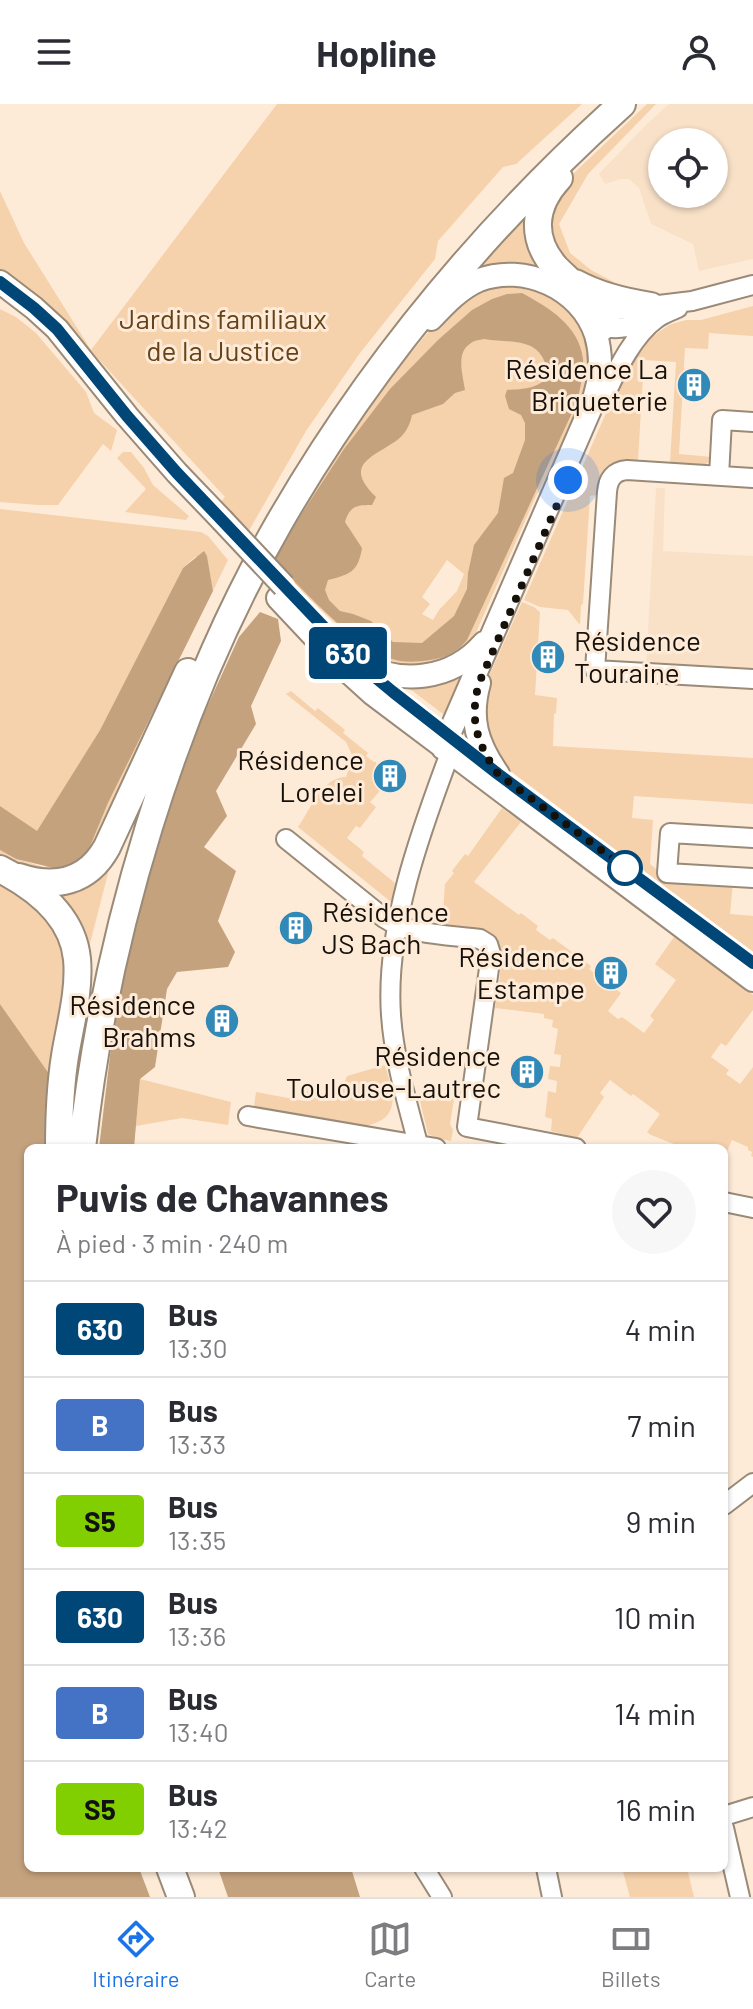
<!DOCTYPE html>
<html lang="fr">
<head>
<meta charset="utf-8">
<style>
  :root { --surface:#fff; --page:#f7f7f7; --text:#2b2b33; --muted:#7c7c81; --line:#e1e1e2; --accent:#1a73e8 }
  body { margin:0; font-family:Barlow,sans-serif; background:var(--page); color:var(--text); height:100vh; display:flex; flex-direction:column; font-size:30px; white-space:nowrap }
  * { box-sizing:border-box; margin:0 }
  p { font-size:26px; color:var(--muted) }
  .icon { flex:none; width:44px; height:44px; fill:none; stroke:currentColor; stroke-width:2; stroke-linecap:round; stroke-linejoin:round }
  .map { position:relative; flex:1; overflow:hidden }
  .side { position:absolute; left:24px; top:1040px; width:704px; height:728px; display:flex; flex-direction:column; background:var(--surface); border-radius:12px; box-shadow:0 2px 6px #0004 }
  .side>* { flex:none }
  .badge { padding:0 16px; border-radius:6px; font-size:28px; line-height:52px }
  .buttons { position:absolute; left:648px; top:24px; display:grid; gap:16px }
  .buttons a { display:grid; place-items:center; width:80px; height:80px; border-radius:50%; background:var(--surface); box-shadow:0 2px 6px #0004; font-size:40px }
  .you { position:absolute; width:40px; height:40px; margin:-20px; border:6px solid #fff; border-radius:50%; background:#1a73e8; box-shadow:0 0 0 12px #1a73e833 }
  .map>.badge { position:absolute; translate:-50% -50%; box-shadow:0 0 0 4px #fff }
  .round { display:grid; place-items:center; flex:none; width:84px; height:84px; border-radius:42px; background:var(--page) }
  .summary { display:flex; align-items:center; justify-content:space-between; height:136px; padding:0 32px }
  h1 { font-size:38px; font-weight:700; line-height:60px }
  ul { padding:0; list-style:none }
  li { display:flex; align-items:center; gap:24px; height:96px; padding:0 32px; border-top:2px solid var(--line) }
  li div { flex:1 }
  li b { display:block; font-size:30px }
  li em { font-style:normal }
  li .badge { min-width:88px; font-weight:700; text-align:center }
  header { display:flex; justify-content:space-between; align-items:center; height:104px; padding:0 32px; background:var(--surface); font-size:36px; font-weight:700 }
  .menu { display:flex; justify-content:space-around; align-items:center; height:112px; border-top:2px solid var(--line); background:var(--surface); font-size:22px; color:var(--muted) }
  .menu a { display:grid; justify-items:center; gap:4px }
  .menu .active { color:var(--accent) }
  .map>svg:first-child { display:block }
</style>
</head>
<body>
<header><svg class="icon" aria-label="menu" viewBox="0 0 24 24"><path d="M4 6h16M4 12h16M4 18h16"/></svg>Hopline<svg class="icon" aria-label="person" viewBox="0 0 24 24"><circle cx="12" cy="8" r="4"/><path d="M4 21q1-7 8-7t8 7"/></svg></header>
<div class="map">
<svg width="753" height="1793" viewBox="0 0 753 1793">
  <rect width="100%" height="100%" fill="#fdebd8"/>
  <path fill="#f9e1c8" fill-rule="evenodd" d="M669,0h84v155l-54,12 -6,-27 -42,-20 -12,-36 -10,-9h-8l-16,5 -6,-10 47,-49zM662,38h52v52h-52z
    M656,384h9l-2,63 90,5v117l-107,-7z"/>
  <path fill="#f5d1ac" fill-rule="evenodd" d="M277,0h305l-66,60 -13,3 -65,74 -3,18 -75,94 -54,78 -59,103 -29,-29 7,-8 -134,-146 -6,5 -85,-83v-82l24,52 67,107z
    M647,0h9l-68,70 -29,50 11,29 21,17 47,25 -49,-12 -38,-31 -3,-52 9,-11z
    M535,94l16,72 -96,15z
    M499,178l50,7 37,37 8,35 -20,66 -38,69 -62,141c-5,6 -11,14 -18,18 -29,18 -61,9 -90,-3l-99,-93 105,-160 58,-69 32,-33zM447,456l17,14 -7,17 -18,19 -6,10 -11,-6 8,-10 -8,-7z
    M753,202v30l-44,-3 -1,16 -23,-1 -6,106 33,3v3l-8,5 -34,-2 6,-101 -32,-2 -6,100c-29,0 -39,6 -42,35l-6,1 -7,108 -2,1 -1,20 -12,-15 -28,-3 -16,-7 93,-212 21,-37 11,-12 20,-14 17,-5h15z
    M0,205l16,8 20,16 50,59 8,21 23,17 -6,21 -8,-7 -45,61h-20l-38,-3z
    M123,348h8l13,16 9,17 36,31 -3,4 -61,-8 21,-23 -29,-31z
    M0,405l201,23 7,4 20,24 -15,31 -6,-34h-12l-12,11 -83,162 -63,102 -37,-26z
    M522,498l12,5 6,5 -5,83 22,3 -1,15 -2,1 -1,32 200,12v46l-119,-8 -2,22 21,2 -3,44 18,15 65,4 -3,31 23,2v37l-249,-187 -20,-38 1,-37 4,-15z
    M473,555l-26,58 -49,-37z
    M166,583l-65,162 -51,28 -50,-18v-9l16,9 28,8 45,-18 19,-46z
    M291,587l24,20 3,-3 27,22 -2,3 25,20 -2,3 8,6h2l2,28 2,1 -10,11 6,5 -16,21 -4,-2 -9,12 17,14 -2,4 34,28 -5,18 -93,-75c13,-18 24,-50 48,-50l7,-20 -7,-15 -60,-48z
    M502,704l19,14 -47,60 45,33 2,-2 17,13 -2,4 14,10 3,-2 38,28 -2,3 32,24 -13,18 10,8 4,-2 22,16 10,-13 -4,-4 26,-36 -21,-16 19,-27 79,58v15l-27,36 -5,-3 -10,14 18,13 -3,4 14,10 13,-17v90l-2,-1 1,-4 -4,-2v-3l-16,-7 -8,18v-10h-40l-33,-13 -4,-3 13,-18 -27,-20 -2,2 -21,-16 -10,13 4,4 -27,41 -26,-7 1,-12 -7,-2 3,-26 8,2 1,-12 -9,-2 2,-13 10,1 1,-12 -7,-1 4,-25 -6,-2 1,-7 -9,-2v-4l-49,-6c3,-21 10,-46 1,-65l-54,-17 3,-42 9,-11 -2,-2 13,-17 3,2z
    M112,754l-26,101 -34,-69z
    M0,776l50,34 19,54 -12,117 -57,-81z
    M385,961c8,27 18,53 -19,61l-112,-20 2,-14 48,9 5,-14 20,9 5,-11 8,3 5,-12z
    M140,975l91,23 -3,23 -46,-7 -46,8z
    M455,989l-5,31 3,6 -2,11 -14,-3 -9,-4 -8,-33z
    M622,1764h65l7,29h-64z"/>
  <path fill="#c5a27e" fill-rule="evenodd" d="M522,189c27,15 57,32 61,66 1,14 -3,30 -6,43l-110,238c-10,12 -21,18 -37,20 -13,2 -25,3 -38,-1 -36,-10 -91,-72 -120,-100l72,-110 46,-60 48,-49 34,-30 20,-11 15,-5zM484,235c32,5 59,-3 64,37 -10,13 -25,13 -41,14l-2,6 4,13 12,6 4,8v17l-12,33 -9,5 -6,35 -24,32 -6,28 -1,16 -13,27 -32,27 -29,-1 -22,-21 -18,-7 -13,-3 -11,-11 -4,-10 3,-10c23,-6 30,-8 34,-32l-17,-26c5,-16 11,-17 27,-17l4,-8c-33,-32 -5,-39 20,-56 9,-6 14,-16 16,-26l31,-11 12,-11 10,-3c-2,-15 -10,-37 6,-47 4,-3 9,-3 13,-4z
    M204,447l3,5 6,35 -105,212 -19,46 -7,9 -8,6 -20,4 -38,-9 -16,-9v-44l37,25 63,-101 83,-162z
    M260,508l18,7 3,22 -30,65 5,18 -40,67 11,25 -23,31 32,24 -18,50 17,31 -7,15 -51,5 -10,17 -12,78 -15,12 -6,69h-35l12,-100 16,-93 26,-100 44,-126 42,-92z
    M0,900l57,81 -5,63h-24v720h111l11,29h-150z
    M218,1764h133l9,29h-132z"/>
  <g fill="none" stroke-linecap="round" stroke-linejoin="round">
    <g stroke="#9a8a78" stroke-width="22">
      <path id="minor" d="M592,218c21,12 41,4 63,-3
        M600,230l7,-17 10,-7 75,-9 61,-16
        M606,289c12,-25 27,-57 50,-74 6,-5 15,-8 22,-11
        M719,372l3,-56 31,2
        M753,374l-126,-8c-13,1 -19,9 -20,22l-12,178 158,9
        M753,734l-83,-5 -3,40 86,5
        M286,735l98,79c25,17 66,17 96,21l8,5 3,10 -24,173 109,21
        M248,1012l188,32
        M419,1044c-11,-43 -25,-88 -28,-133 -6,-86 29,-182 59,-262
        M724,1098l29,6
        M724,1401l29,-22
        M724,1712l29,-9
        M724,1724l16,69
        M424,1764l18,29
        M546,1764l6,29"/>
    </g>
    <g stroke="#9a8a78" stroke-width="26">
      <path id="major" d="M0,178l34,26 23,21 70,87 50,57 45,47
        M431,215c14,-15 29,-31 48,-39 45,-17 102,8 117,55 7,24 4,49 -5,72l-148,341
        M278,494l63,67 32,29 380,286
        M358,559c43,22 93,18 126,-20
        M479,579c-10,36 -2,61 19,91"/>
    </g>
    <g stroke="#9a8a78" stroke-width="30">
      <path id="highway" d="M559,74c-26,28 -29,61 -3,90 9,9 19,17 27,27 8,10 13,21 19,32
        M575,179c24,13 49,19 76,23
        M0,765c35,18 73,47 77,90 3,32 -7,66 -12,97 -5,31 -6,61 -6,92
        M19,773c36,12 69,5 88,-30l81,-175
        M82,1044c23,-211 91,-440 197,-625 91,-158 207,-297 343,-419
        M170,1764l11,29"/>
    </g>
    <use href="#minor" stroke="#fff" stroke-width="18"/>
    <use href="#major" stroke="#fff" stroke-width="22"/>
    <use href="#highway" stroke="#fff" stroke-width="26"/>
    <g stroke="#9a8a78" stroke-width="26" stroke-linecap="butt">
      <path id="major-bridge" d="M222,416l62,66"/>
    </g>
    <use href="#major-bridge" stroke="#fff" stroke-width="22"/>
  </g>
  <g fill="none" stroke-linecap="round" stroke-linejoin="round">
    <g stroke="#fff" stroke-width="18">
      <path id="line" d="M0,178l34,26 23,21 70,87 50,57 181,190 35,29 105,82 255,189"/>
    </g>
    <use href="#line" stroke="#004677" stroke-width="12"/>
    <path stroke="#16100a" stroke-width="8" stroke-dasharray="0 14.4" d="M568,376l-89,203c-10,37 -2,61 19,91l129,95 -2,-1"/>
  </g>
  <defs>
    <g id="building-disc" transform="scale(1.8)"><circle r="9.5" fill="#3089b7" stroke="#fdebd8"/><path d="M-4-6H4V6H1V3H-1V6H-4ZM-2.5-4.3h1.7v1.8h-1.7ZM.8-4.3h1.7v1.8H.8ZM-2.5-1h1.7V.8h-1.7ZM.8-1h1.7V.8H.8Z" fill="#fff"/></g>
  </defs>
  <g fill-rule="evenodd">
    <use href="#building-disc" x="694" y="281"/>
    <use href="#building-disc" x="548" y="553"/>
    <use href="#building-disc" x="390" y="672"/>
    <use href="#building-disc" x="296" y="824"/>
    <use href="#building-disc" x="611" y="869"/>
    <use href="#building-disc" x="222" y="917"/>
    <use href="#building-disc" x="527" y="968"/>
  </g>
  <circle fill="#fff" stroke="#004677" stroke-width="4" cx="625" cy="764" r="16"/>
  <g text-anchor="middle" stroke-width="6" stroke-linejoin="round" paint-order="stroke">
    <g font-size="28" fill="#654217" stroke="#fdebd8">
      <text x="223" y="225">Jardins familiaux<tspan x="223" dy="32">de la Justice</tspan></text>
    </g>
    <g font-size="28" fill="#16100a" stroke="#fdebd8" text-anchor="end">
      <text x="668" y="275">Résidence La<tspan x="668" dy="32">Briqueterie</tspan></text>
      <text x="574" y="547" text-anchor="start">Résidence<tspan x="574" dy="32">Touraine</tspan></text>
      <text x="364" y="666">Résidence<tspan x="364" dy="32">Lorelei</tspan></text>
      <text x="322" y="818" text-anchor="start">Résidence<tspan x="322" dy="32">JS Bach</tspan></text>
      <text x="585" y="863">Résidence<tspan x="585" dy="32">Estampe</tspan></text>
      <text x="196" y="911">Résidence<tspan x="196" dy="32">Brahms</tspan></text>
      <text x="501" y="962">Résidence<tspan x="501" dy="32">Toulouse-Lautrec</tspan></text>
    </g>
  </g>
</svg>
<div class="buttons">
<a><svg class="icon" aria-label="locate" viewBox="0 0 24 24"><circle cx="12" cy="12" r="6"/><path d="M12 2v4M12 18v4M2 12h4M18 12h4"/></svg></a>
</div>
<div class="you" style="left:568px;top:376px"></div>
<b class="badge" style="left:348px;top:549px;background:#004677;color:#fff">630</b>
<section class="side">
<div class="summary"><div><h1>Puvis de Chavannes</h1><p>À pied · 3 min · 240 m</p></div><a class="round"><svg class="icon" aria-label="heart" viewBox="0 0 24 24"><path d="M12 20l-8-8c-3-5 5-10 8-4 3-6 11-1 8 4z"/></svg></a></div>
<ul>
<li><span class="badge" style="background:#004677;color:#fff">630</span><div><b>Bus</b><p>13:30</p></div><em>4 min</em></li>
<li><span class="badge" style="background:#4472c4;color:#fff">B</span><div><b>Bus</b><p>13:33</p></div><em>7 min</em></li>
<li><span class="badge" style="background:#81cf00;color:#111">S5</span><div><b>Bus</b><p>13:35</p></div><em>9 min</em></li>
<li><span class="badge" style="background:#004677;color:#fff">630</span><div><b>Bus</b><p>13:36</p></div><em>10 min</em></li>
<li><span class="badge" style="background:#4472c4;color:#fff">B</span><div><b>Bus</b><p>13:40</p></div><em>14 min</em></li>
<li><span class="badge" style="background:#81cf00;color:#111">S5</span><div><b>Bus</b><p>13:42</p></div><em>16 min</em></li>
</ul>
</section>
</div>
<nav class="menu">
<a class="active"><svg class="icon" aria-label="directions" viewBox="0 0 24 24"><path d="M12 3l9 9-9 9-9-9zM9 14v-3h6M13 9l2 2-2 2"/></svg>Itinéraire</a>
<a><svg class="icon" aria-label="map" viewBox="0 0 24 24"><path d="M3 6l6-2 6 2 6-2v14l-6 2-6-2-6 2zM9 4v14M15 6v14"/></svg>Carte</a>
<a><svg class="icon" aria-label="tickets" viewBox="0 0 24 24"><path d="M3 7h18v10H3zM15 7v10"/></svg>Billets</a>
</nav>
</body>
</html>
